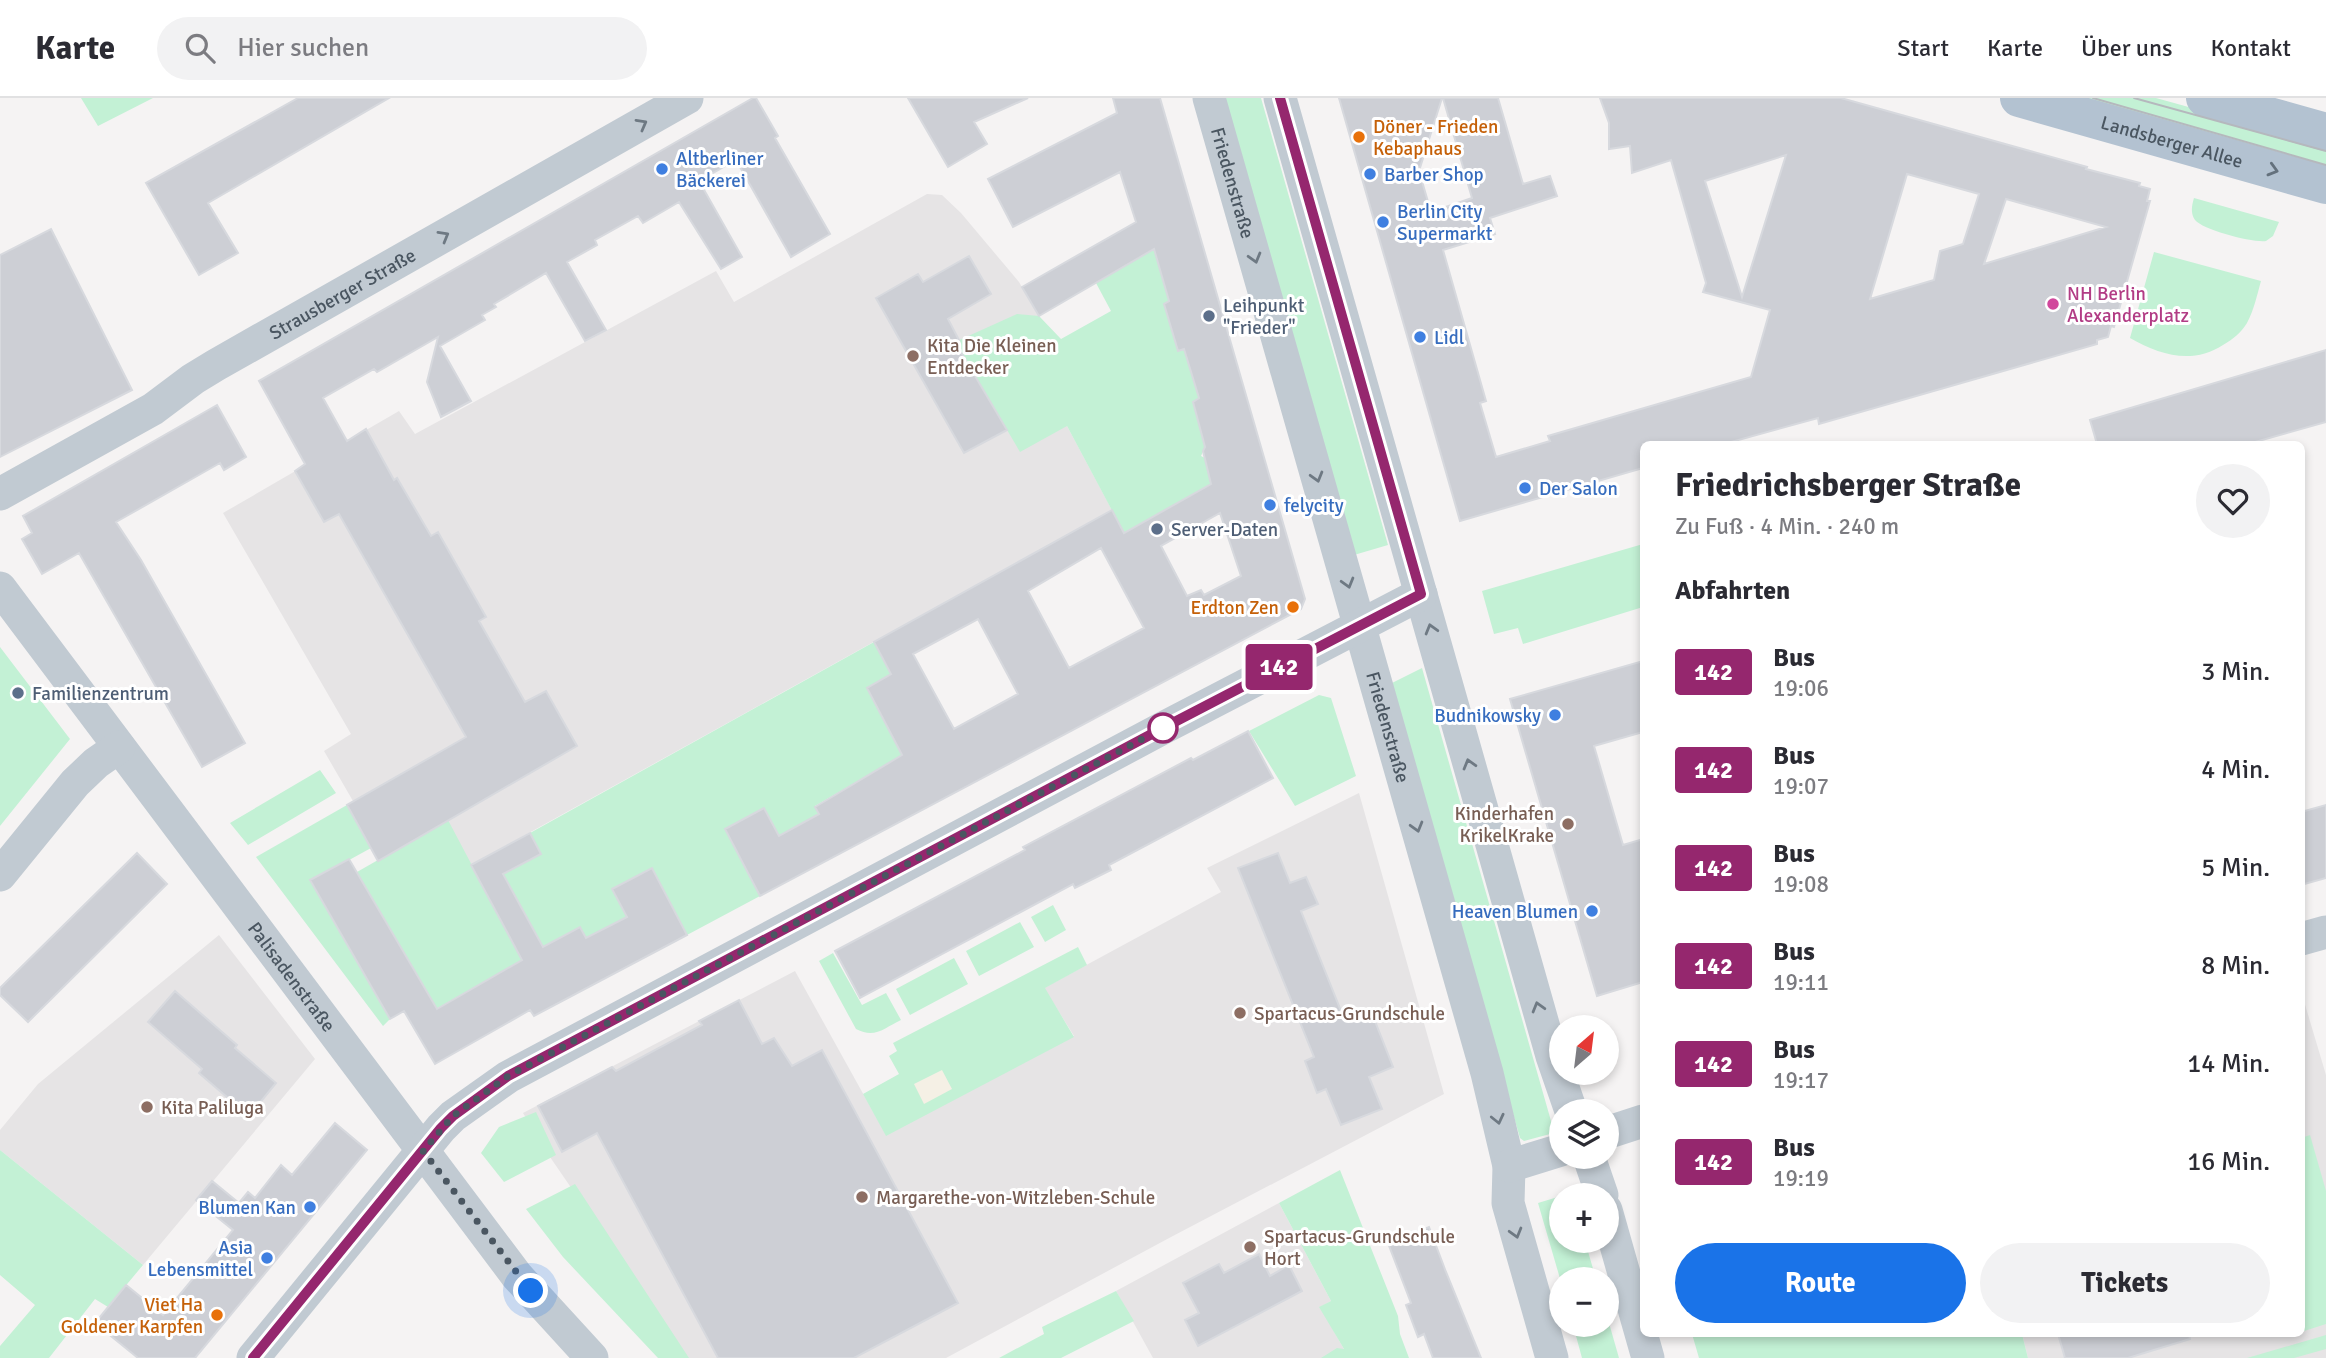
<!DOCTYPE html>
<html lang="de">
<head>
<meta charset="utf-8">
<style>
  :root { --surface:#fff; --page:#f2f2f3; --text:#2b2b33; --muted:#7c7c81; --line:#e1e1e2; --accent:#1a73e8 }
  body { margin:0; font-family:Signika,sans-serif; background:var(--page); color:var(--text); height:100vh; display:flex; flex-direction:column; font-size:26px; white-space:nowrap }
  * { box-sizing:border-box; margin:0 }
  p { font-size:23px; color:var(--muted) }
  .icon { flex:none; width:38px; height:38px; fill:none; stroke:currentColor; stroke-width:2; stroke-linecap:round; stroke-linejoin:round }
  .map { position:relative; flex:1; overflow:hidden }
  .panel { position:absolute; left:1640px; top:343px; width:665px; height:896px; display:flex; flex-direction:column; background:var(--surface); border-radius:10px; box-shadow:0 4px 10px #0003 }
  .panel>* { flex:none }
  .badge { padding:0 14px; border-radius:5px; font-size:24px; line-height:46px }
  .needle { width:46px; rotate:28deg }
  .tools { position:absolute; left:1549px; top:917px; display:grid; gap:14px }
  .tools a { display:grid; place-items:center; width:70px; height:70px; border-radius:50%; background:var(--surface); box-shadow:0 4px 10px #0003; font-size:35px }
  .you { position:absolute; width:35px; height:35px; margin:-18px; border:5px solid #fff; border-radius:50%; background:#1a73e8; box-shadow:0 0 0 10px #1a73e833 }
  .map>.badge { position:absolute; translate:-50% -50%; box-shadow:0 0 0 4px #fff }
  h2 { padding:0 35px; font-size:26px; line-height:63px }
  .round { display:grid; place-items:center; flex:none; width:74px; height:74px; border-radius:37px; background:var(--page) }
  .head { display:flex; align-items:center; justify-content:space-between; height:119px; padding:0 35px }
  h1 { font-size:33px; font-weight:700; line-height:52px }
  .primary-button { display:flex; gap:14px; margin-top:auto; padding:14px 35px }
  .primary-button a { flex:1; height:80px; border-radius:42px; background:var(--accent); color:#fff; font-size:28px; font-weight:700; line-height:80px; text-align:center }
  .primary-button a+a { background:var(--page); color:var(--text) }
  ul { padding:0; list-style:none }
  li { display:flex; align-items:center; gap:21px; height:98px; padding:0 35px }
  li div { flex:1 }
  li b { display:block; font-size:26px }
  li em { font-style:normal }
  li .badge { min-width:77px; font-weight:700; text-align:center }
  header { display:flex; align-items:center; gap:42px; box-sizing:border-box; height:98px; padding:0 35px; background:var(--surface); border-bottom:2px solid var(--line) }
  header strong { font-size:33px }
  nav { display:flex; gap:38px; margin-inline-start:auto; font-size:24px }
  .search { width:490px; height:63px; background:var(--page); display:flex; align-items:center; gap:18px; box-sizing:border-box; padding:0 24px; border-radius:38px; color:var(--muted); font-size:26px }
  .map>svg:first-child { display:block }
</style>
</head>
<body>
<header>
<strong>Karte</strong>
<div class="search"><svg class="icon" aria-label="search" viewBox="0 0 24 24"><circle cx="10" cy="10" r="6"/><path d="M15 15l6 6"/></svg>Hier suchen</div>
<nav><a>Start</a><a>Karte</a><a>Über uns</a><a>Kontakt</a></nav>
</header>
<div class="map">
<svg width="2326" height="1260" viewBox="0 0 2326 1260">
  <rect width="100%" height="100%" fill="#f5f3f3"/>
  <path fill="#e6e4e5" d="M927,96l15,1 19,18 58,69 74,128 -26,16 45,84 -641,355 -24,-44 -69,40 -31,-56 6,-4 -29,-50 27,-17 -128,-221 176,-102 16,23 301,-163 18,31z
    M1359,695l85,301 -273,143 -225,121h-258l-138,-201 -27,-44 272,-142 91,164 188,-99 -30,-48 177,-96 -14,-24z
    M219,837l96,124 -172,206 -143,-115v-20l38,-46z
    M2301,893l25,84v283h-298l-6,-24h279z
    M1279,1105l52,98 -11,6 25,44 -11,7h-181l-37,-67z"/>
  <path fill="#c3f1d5" d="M81,0h72l-55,28z
    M1221,0h40l127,447 -34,10z
    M2065,0h91l170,47v26z
    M2194,100l85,24 -6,14 -7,5c-13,2 -63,-11 -71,-21 -5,-7 -3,-15 -1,-22z
    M1154,151l45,149 -6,4 12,45 -4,9 6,3 7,31h-13l-77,43 -57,-107 -47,26 -65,-110 62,-28 22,2 22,23 50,-28 -15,-28z
    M2154,154l107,29c-4,14 -7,29 -14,42 -6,10 -14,16 -24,22 -31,20 -63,10 -93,-7z
    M1643,446v63l-120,37 -5,-16 -24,6 -12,-43z
    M874,544l17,32 -23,14 43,62 -96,56 4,8 -40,22 -15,-28 -39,21 35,67 -73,39 -35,-66 -40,20 15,28 -41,21 -6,-10 -39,20 -39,-73 39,-21 -11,-21z
    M0,549l70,92 -70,87z
    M1422,570l131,460 -3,6 -26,7 -4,-3 -130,-454z
    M1319,597l12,3 25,78 -61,30 -46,-75z
    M320,672l16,23 -88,52 -18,-22z
    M347,707l24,43 -60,33 79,138 -7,7 -127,-169z
    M448,722l74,140 -86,49 -79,-137z
    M1053,807l13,25 -21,12 -14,-25z
    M1020,824l14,25 -55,29 -13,-25z
    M1078,849l9,18 -42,23 29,49 -188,99 -23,-42 36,-20 -10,-18 8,-5 -4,-8z
    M833,855l29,52 24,-12 15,27c-17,8 -26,19 -45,9l-37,-68z
    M954,860l14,26 -58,31 -14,-26z
    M536,1014l20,43 -52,27 -23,-29 18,-26z
    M2310,1037l16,56v133l-25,8v-194z
    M0,1052l143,115 -35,42 -13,-8 -46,59h-49v-12l35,-41 -35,-30z
    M1340,1072l58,146 2,18 9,24h-88l16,-10 7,1 -25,-42 12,-6 -52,-98z
    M575,1086l114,174h-31l-95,-101 -37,-48z
    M1561,1098v45h24l11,38h-35v3l-23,-79z
    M1116,1193l18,30 -73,37h-62l45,-24 -2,-7z
    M1607,1218l12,42h-37l-9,-33h33z
    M1692,1236h330l6,24h-329z
    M2326,1237v14l-32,9h-47z"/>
  <path fill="#f5f0e5" d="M942,972l10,19 -28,15 -10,-20z"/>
  <path fill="#cdcfd5" stroke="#d7d9de" stroke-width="2" fill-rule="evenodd" d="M298,0h91l-181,105 30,50 -39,22 -53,-92z
    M753,0h3l22,38 -3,2 55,96 -39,23 -55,-97 -37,21 43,76 -21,12 -42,-67 -36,21 -5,-7 -43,24 2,5 -30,17 39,68 -21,11 -39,-68 -52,31 2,3 -14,8 3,5 -45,26 31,55 -30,16 -14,-35 11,-45 -61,35 -3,-3 -51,29 24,43 19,-12 28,51 3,-2 34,58 7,-4 48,85 -7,4 46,81 21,-11 31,55 -199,115 -31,-56 119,-68 -127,-223 -15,8 -29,-51 10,-7 -46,-83z
    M908,0h120l-54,24 13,22 -39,23z
    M1113,0h47l145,501 -4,10 -541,287 -35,-67 39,-21 15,28 40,-22 -4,-7 87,-52 -35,-67 24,-14 -17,-32 238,-132 12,23 87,-49 -8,-33 2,-4 -12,-45 6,-4 -15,-49 -6,2 -14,-47 5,-3 -15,-52 -115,67 -17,-29 114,-65 -16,-50 -107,55 -25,-48 129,-66zM1220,415l21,63 -37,19 -3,-5 -14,6 -26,-50zM1101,450l43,80 -75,40 -41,-77zM978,521l40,75 -64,35 -41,-75z
    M1339,0h103l-23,73 12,41 41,-14 -29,-100h55l25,86 27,-8 7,20 -67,22 5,16 -52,16 43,151 -6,2 16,54 54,-16 -2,-5 203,-59 19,-67 -67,-18 3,-9 -35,-123 -39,13 -2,-27 -21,3v-26l-9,-25h241l246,69 -1,2 54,14 -1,3 11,3 -3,12h3l-36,126 -3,-1 -3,11 -11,3v4l-278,80 -1,-6 -94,26h-81v24l-183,53zM1786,57l-44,142 -37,-116zM1907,76l72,20 -16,50 -23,7 -6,29 -64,19zM2006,101l100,28 -122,37z
    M51,131l81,161 -132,67v-202z
    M969,158l22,38 -43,25 11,21 -4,2 52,88 -43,23 -88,-155 42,-24 5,8z
    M2326,252v72l-78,22h-151l-7,-24z
    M217,307l29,52 -22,13 -4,-7 -104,59 25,38 104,183 -43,24 -123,-214 -37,21 -20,-35 10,-6 -9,-17z
    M1643,563v71l-49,14 29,99 20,-6v143l-46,14 -87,-297z
    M1248,633l25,47 -164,87 2,5 -36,18 -2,-4 -213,114 -25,-47 190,-101 -2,-3 168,-89 2,2z
    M2326,707v73l-25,7v-73z
    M530,735l11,21 -38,20 40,73 37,-20 6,11 41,-21 -15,-28 40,-21 35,67 -153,81 -4,-6 -95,54 -31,-53 -14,8 -80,-139 39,-21 88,150 85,-49 -51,-95z
    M137,755l30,31 -139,138 -28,-27v-7z
    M1278,755l12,30 16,-6 12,27 -17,7 44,110 26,-10 22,56 -24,10 13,32 -41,16 -15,-36 -9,4 -12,-32 9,-4 -76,-189z
    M175,893l62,54 -2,3 41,35 -27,33 -50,-43 3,-4 -54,-47z
    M739,902l23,44 12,-6 18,28 30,-16 136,253 -104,55h-136l-121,-225 -35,19 -24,-46 74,-39 4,4 86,-46 -3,-4z
    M335,1025l32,27 -172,208h-57l-43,-35 31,-38 37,30 70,-85 -37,-30 16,-19 27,22 9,-11 7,6 26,-33 11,10z
    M1429,1129l17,45 35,86h-48l-9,-24 -6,3 -12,-32 5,-2 -23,-60z
    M1259,1156l11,22 19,-11 13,26 -104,55 -13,-26 14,-7 -16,-30 36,-19 5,9z
    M2058,1236h131l1,5 -62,19h-63z"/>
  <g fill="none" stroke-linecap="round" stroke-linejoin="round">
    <g stroke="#c1cad2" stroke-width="33">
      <path id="s1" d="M1209,0l278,975 22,93 -1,37 44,155"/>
      <path d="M1280,0l272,958 19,55"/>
      <path id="s2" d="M0,396l153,-85 40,-30 23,-14 471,-267"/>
      <path id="s3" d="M0,490l517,688 75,82"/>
      <path d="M0,777l75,-92 21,-20 23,-16"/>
      <path d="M2301,841l25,-7"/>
      <path d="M1606,1035l37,-12"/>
      <path d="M1589,1059l13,38"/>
      <path d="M1509,1068l52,-16"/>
      <path d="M1606,1112l42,148"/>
      <path d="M253,1260l188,-230 12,-12 55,-39 655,-349 258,-134"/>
    </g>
    <g stroke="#b3c2d1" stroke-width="38">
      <path id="s4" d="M2019,0l307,87"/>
      <path d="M2205,0l121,34"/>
    </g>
    <path stroke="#b5b8bd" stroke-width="2" d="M2093,0l233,67
      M2134,0l192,53"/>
  </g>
  <defs><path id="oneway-chevron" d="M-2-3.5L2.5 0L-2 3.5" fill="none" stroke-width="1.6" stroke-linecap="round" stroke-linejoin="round" transform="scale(1.75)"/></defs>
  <g stroke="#6e7983">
    <use href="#oneway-chevron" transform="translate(642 26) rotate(-29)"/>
    <use href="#oneway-chevron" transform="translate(444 138) rotate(-30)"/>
    <use href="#oneway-chevron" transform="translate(1255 160) rotate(74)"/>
    <use href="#oneway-chevron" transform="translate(1317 379) rotate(74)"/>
    <use href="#oneway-chevron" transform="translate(1348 485) rotate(74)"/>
    <use href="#oneway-chevron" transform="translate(1431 531) rotate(-106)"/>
    <use href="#oneway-chevron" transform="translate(1469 666) rotate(-106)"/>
    <use href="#oneway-chevron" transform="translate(1417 729) rotate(74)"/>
    <use href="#oneway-chevron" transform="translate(1538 909) rotate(-106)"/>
    <use href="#oneway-chevron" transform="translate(1498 1021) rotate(77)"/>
    <use href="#oneway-chevron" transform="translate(1516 1135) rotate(74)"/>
  </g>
  <use stroke="#64717d" href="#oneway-chevron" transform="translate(2273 72) rotate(16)"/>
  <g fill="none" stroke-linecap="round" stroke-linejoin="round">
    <g stroke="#fff" stroke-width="16">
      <path id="line" d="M253,1260l188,-230 12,-12 55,-40 655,-348 258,-134 -141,-496"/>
    </g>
    <use href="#line" stroke="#95276e" stroke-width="10"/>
    <path stroke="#4a5661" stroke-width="7" stroke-dasharray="0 12.6" d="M531,1193l-108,-140 30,-35 55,-40 655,-348"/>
  </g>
  <g fill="#e8710a" stroke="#fff" stroke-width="2.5">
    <circle cx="1359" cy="39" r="7"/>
    <circle cx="1293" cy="509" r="7"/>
    <circle cx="217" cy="1217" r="7"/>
  </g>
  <g fill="#3f7fe0" stroke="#fff" stroke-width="2.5">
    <circle cx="662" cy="71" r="7"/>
    <circle cx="1370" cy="76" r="7"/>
    <circle cx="1383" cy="124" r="7"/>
    <circle cx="1420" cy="239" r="7"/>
    <circle cx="1525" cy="390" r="7"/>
    <circle cx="1270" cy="407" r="7"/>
    <circle cx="1555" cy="617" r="7"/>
    <circle cx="1592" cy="813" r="7"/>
    <circle cx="310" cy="1109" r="7"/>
    <circle cx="267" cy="1160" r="7"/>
  </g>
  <circle fill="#d1479c" stroke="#fff" stroke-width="2.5" cx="2053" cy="206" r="7"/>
  <g fill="#5c6f8a" stroke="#fff" stroke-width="2.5">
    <circle cx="1209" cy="218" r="7"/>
    <circle cx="1157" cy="431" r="7"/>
    <circle cx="18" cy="595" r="7"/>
  </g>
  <g fill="#8d6e63" stroke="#fff" stroke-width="2.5">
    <circle cx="913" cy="258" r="7"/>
    <circle cx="1568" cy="726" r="7"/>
    <circle cx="1240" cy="915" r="7"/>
    <circle cx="147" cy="1009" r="7"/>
    <circle cx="862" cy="1099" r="7"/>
    <circle cx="1250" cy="1149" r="7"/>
  </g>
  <circle fill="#fff" stroke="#95276e" stroke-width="3.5" cx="1163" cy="630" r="14"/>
  <g text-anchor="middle" stroke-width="6" stroke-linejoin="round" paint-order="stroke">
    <g font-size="19" fill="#c56008" stroke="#fff" text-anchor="end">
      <text x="1373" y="35" text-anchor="start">Döner - Frieden<tspan x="1373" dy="22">Kebaphaus</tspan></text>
      <text x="1279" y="516">Erdton Zen</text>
      <text x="203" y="1213">Viet Ha<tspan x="203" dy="22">Goldener Karpfen</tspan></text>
    </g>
    <g font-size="19" fill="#4a5661" stroke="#fff">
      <text dy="7" stroke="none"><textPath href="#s4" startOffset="159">Landsberger Allee</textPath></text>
      <text dy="7" stroke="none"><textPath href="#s1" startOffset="88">Friedenstraße</textPath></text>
      <text dy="7" stroke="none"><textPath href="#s2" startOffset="397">Strausberger Straße</textPath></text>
      <text dy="7" stroke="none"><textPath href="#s1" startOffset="654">Friedenstraße</textPath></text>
      <text dy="7" stroke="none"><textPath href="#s3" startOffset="486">Palisadenstraße</textPath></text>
    </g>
    <g font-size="19" fill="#366cbe" stroke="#fff" text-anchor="start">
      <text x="676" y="67">Altberliner<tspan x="676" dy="22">Bäckerei</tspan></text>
      <text x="1384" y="83">Barber Shop</text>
      <text x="1397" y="120">Berlin City<tspan x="1397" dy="22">Supermarkt</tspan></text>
      <text x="1434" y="246">Lidl</text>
      <text x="1539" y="397">Der Salon</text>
      <text x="1284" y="414">felycity</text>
      <text x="1541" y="624" text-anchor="end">Budnikowsky</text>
      <text x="1578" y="820" text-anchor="end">Heaven Blumen</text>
      <text x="296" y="1116" text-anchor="end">Blumen Kan</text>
      <text x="253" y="1156" text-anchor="end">Asia<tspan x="253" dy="22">Lebensmittel</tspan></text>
    </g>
    <g font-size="19" fill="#b23c85" stroke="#fff" text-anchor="start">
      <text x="2067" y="202">NH Berlin<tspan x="2067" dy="22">Alexanderplatz</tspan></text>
    </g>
    <g font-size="19" fill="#4e5e75" stroke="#fff" text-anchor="start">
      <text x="1223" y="214">Leihpunkt<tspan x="1223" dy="22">"Frieder"</tspan></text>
      <text x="1171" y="438">Server-Daten</text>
      <text x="32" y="602">Familienzentrum</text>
    </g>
    <g font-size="19" fill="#785e54" stroke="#fff" text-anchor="start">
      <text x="927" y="254">Kita Die Kleinen<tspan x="927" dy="22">Entdecker</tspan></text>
      <text x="1554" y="722" text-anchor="end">Kinderhafen<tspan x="1554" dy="22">KrikelKrake</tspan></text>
      <text x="1254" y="922">Spartacus-Grundschule</text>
      <text x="161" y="1016">Kita Paliluga</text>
      <text x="876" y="1106">Margarethe-von-Witzleben-Schule</text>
      <text x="1264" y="1145">Spartacus-Grundschule<tspan x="1264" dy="22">Hort</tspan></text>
    </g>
  </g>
</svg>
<div class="tools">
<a><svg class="needle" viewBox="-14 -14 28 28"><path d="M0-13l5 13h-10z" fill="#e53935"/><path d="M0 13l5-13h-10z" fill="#7c7c81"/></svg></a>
<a><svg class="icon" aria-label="layers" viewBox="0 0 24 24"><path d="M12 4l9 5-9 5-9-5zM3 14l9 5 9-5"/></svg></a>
<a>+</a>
<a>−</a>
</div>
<div class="you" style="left:531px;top:1193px"></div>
<b class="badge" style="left:1279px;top:569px;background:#95276e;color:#fff">142</b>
<section class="panel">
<div class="head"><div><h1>Friedrichsberger Straße</h1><p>Zu Fuß · 4 Min. · 240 m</p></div><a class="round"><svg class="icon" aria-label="heart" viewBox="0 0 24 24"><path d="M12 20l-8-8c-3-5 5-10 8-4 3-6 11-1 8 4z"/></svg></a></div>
<h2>Abfahrten</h2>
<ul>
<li><span class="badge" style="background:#95276e;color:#fff">142</span><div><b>Bus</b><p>19:06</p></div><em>3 Min.</em></li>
<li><span class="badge" style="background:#95276e;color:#fff">142</span><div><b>Bus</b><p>19:07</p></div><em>4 Min.</em></li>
<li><span class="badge" style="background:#95276e;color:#fff">142</span><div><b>Bus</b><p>19:08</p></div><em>5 Min.</em></li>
<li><span class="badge" style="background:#95276e;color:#fff">142</span><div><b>Bus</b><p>19:11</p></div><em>8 Min.</em></li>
<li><span class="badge" style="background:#95276e;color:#fff">142</span><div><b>Bus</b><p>19:17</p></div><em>14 Min.</em></li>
<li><span class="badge" style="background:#95276e;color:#fff">142</span><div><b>Bus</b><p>19:19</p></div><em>16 Min.</em></li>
</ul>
<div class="primary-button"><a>Route</a><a>Tickets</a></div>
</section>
</div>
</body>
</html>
